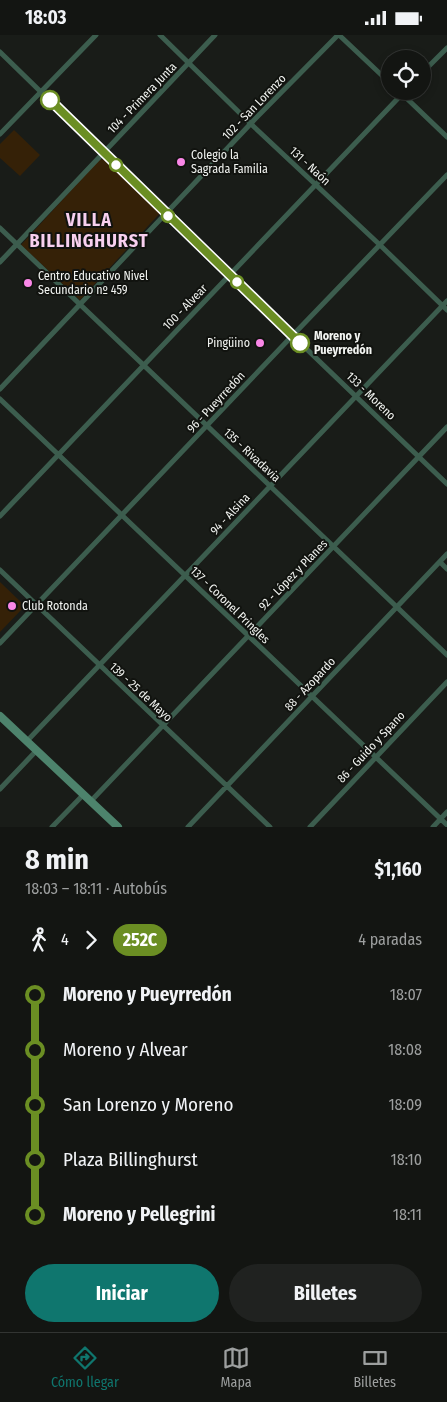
<!DOCTYPE html>
<html lang="es">
<head>
<meta charset="utf-8">
<style>
  :root { --surface:#131512; --page:#202220; --text:#f1f3f6; --muted:#9d9f9f; --line:#323432; --accent:#0f766e }
  body { margin:0; font-family:"Fira Sans Condensed",sans-serif; background:var(--page); color:var(--text); height:100vh; display:flex; flex-direction:column; font-size:19px; white-space:nowrap }
  * { box-sizing:border-box; margin:0 }
  p { font-size:16px; color:var(--muted) }
  .icon { flex:none; width:28px; height:28px; fill:none; stroke:currentColor; stroke-width:2; stroke-linecap:round; stroke-linejoin:round }
  .map { position:relative; height:792px; overflow:hidden }
  .details { display:flex; flex-direction:column; background:var(--surface); flex:1 }
  .details>* { flex:none }
  .badge { padding:0 10px; border-radius:16px; font-size:18px; line-height:32px }
  .fabs { position:absolute; left:381px; top:15px; display:grid; gap:10px }
  .fabs a { display:grid; place-items:center; width:50px; height:50px; border-radius:50%; background:var(--surface); box-shadow:0 2px 8px #0003,0 0 0 1px var(--line); font-size:25px }
  .map>.badge { position:absolute; translate:-50% -50%; box-shadow:0 0 0 2px #fff }
  .legs { display:flex; align-items:center; gap:8px; height:55px; padding:0 25px; font-size:16px }
  .legs p { margin-inline-start:auto }
  .head { display:flex; align-items:center; justify-content:space-between; height:85px; padding:0 25px }
  h1 { font-size:28px; font-weight:700; line-height:38px }
  .button { display:flex; gap:10px; margin-top:auto; padding:10px 25px }
  .button a { flex:1; height:58px; border-radius:30px; background:var(--accent); color:#fff; font-size:20px; font-weight:700; line-height:58px; text-align:center }
  .button a+a { background:var(--page); color:var(--text) }
  ul { padding:0 25px; list-style:none }
  li { display:flex; align-items:center; gap:18px; height:55px; font-size:19px }
  li i { display:grid; place-items:center; width:8px; height:100%; margin:0 6px; background:currentColor }
  li i::after { content:''; width:12px; height:12px; margin:-6px; border:4px solid; border-radius:50%; background:var(--surface) }
  li p { margin-inline-start:auto }
  li:first-child i { background:linear-gradient(#0000 50%,currentColor 0) }
  li:last-child i { background:linear-gradient(currentColor 50%,#0000 0) }
  .status { display:flex; justify-content:space-between; align-items:center; height:35px; padding:0 25px; background:var(--surface); direction:ltr }
  .status svg { height:14px; fill:currentColor }
  .dock { display:flex; justify-content:space-around; align-items:center; height:70px; border-top:1px solid var(--line); background:var(--surface); font-size:14px; color:var(--muted) }
  .dock a { display:grid; justify-items:center; gap:2px }
  .dock .on { color:var(--accent) }
  .map>svg:first-child { display:block }
</style>
</head>
<body>
<div class="status"><b>18:03</b><svg viewBox="0 0 49 12"><path d="M0 12V9h3v3zM5 12V6h3v6zM10 12V3h3v9zM15 12V0h3v12zM26 1h20v11H26zM47 4h2v5h-2z"/></svg></div>
<div class="map">
<svg width="447" height="792" viewBox="0 0 447 792">
  <rect width="100%" height="100%" fill="#191c18"/>
  <path fill="#352107" d="M14,95l26,25 -20,21 -20,-18v-14z
    M100,124l6,1 54,53 -80,87 -59,-55z
    M0,547l23,22v4l-23,24z"/>
  <g fill="none" stroke-linecap="round" stroke-linejoin="round">
    <path stroke="#3c5d4e" stroke-width="5" d="M160,0l91,89 129,121 67,65
      M339,0l51,48
      M0,17l166,162 281,270
      M422,38l25,-25
      M399,56l48,46
      M0,99l96,-99
      M0,193l447,427
      M0,227l215,-227
      M0,354l256,-271 82,-83
      M0,364l447,426
      M0,481l405,-425
      M440,527l7,7
      M0,535l270,257
      M0,608l292,-307 155,-161
      M27,706l420,-440
      M0,754l37,-39
      M91,766l356,-374
      M52,792l32,-33
      M188,792l259,-273
      M310,792l137,-145
      M433,792l14,-15"/>
    <path stroke="#4d836c" stroke-width="8" d="M0,681l118,111"/>
  </g>
  <g fill="none" stroke-linecap="round" stroke-linejoin="round">
    <g stroke="#fff" stroke-width="11">
      <path id="line-1" d="M50,65l250,243"/>
    </g>
    <use href="#line-1" stroke="#6b8e23" stroke-width="8"/>
  </g>
  <g fill="#fff" stroke="#6b8e23" stroke-width="2.5">
    <circle cx="50" cy="65" r="9"/>
    <circle cx="116" cy="130" r="6"/>
    <circle cx="168" cy="181" r="6"/>
    <circle cx="237" cy="247" r="6"/>
    <circle cx="300" cy="308" r="9"/>
  </g>
  <g fill="#fa87e7" stroke="#11130f" stroke-width="2">
    <circle cx="181" cy="127" r="5"/>
    <circle cx="28" cy="248" r="5"/>
    <circle cx="260" cy="308" r="5"/>
    <circle cx="12" cy="571" r="5"/>
  </g>
  <g text-anchor="middle" stroke-width="4" stroke-linejoin="round" paint-order="stroke">
    <g font-size="12" fill="#f2f4f1" stroke="#11130f">
      <text transform="translate(142 63) rotate(-46)" y="4">104 - Primera Junta</text>
      <text transform="translate(254 72) rotate(-46)" y="4">102 - San Lorenzo</text>
      <text transform="translate(310 131) rotate(43)" y="4">131 - Naón</text>
      <text transform="translate(185 272) rotate(-46)" y="4">100 - Alvear</text>
      <text transform="translate(371 361) rotate(44)" y="4">133 - Moreno</text>
      <text transform="translate(216 367) rotate(-47)" y="4">96 - Pueyrredón</text>
      <text transform="translate(252 420) rotate(43)" y="4">135 - Rivadavia</text>
      <text transform="translate(230 479) rotate(-47)" y="4">94 - Alsina</text>
      <text transform="translate(293 540) rotate(-46)" y="4">92 - López y Planes</text>
      <text transform="translate(230 570) rotate(44)" y="4">137 - Coronel Pringles</text>
      <text transform="translate(310 649) rotate(-47)" y="4">88 - Azopardo</text>
      <text transform="translate(141 657) rotate(43)" y="4">139 - 25 de Mayo</text>
      <text transform="translate(371 712) rotate(-47)" y="4">86 - Guido y Spano</text>
    </g>
    <g font-size="12" fill="#f2f4f1" stroke="#11130f" text-anchor="start">
      <text x="191" y="124">Colegio la<tspan x="191" dy="14">Sagrada Familia</tspan></text>
      <text x="38" y="245">Centro Educativo Nivel<tspan x="38" dy="14">Secundario nº 459</tspan></text>
      <text x="250" y="312" text-anchor="end">Pingüino</text>
      <text x="22" y="575">Club Rotonda</text>
    </g>
    <g font-size="12" font-weight="bold" fill="#f2f4f1" stroke="#11130f" text-anchor="start">
      <text x="314" y="305">Moreno y<tspan x="314" dy="14">Pueyrredón</tspan></text>
    </g>
    <g font-size="18" font-weight="bold" letter-spacing="1" fill="#f8d0ef" stroke="#11130f">
      <text x="89" y="191">VILLA<tspan x="89" dy="21">BILLINGHURST</tspan></text>
    </g>
  </g>
</svg>
<div class="fabs">
<a><svg class="icon" aria-label="locate" viewBox="0 0 24 24"><circle cx="12" cy="12" r="6"/><path d="M12 2v4M12 18v4M2 12h4M18 12h4"/></svg></a>
</div>
</div>
<section class="details">
<div class="head"><div><h1>8 min</h1><p>18:03 – 18:11 · Autobús</p></div><b>$1,160</b></div>
<div class="legs"><svg class="icon" aria-label="walk" viewBox="0 0 24 24"><circle cx="13" cy="4" r="2"/><path d="M13 8l-2 6 4 7M11 14l-3 7M7 12l3-4h3l4 4"/></svg>4<svg class="icon" aria-label="forward" viewBox="0 0 24 24"><path d="M9 5l7 7-7 7"/></svg><b class="badge" style="background:#6b8e23;color:#fff">252C</b><p>4 paradas</p></div>
<ul>
<li><i style="color:#6b8e23"></i><b>Moreno y Pueyrredón</b><p>18:07</p></li>
<li><i style="color:#6b8e23"></i><span>Moreno y Alvear</span><p>18:08</p></li>
<li><i style="color:#6b8e23"></i><span>San Lorenzo y Moreno</span><p>18:09</p></li>
<li><i style="color:#6b8e23"></i><span>Plaza Billinghurst</span><p>18:10</p></li>
<li><i style="color:#6b8e23"></i><b>Moreno y Pellegrini</b><p>18:11</p></li>
</ul>
<div class="button"><a>Iniciar</a><a>Billetes</a></div>
</section>
<nav class="dock">
<a class="on"><svg class="icon" aria-label="directions" viewBox="0 0 24 24"><path d="M12 3l9 9-9 9-9-9zM9 14v-3h6M13 9l2 2-2 2"/></svg>Cómo llegar</a>
<a><svg class="icon" aria-label="map" viewBox="0 0 24 24"><path d="M3 6l6-2 6 2 6-2v14l-6 2-6-2-6 2zM9 4v14M15 6v14"/></svg>Mapa</a>
<a><svg class="icon" aria-label="tickets" viewBox="0 0 24 24"><path d="M3 7h18v10H3zM15 7v10"/></svg>Billetes</a>
</nav>
</body>
</html>
